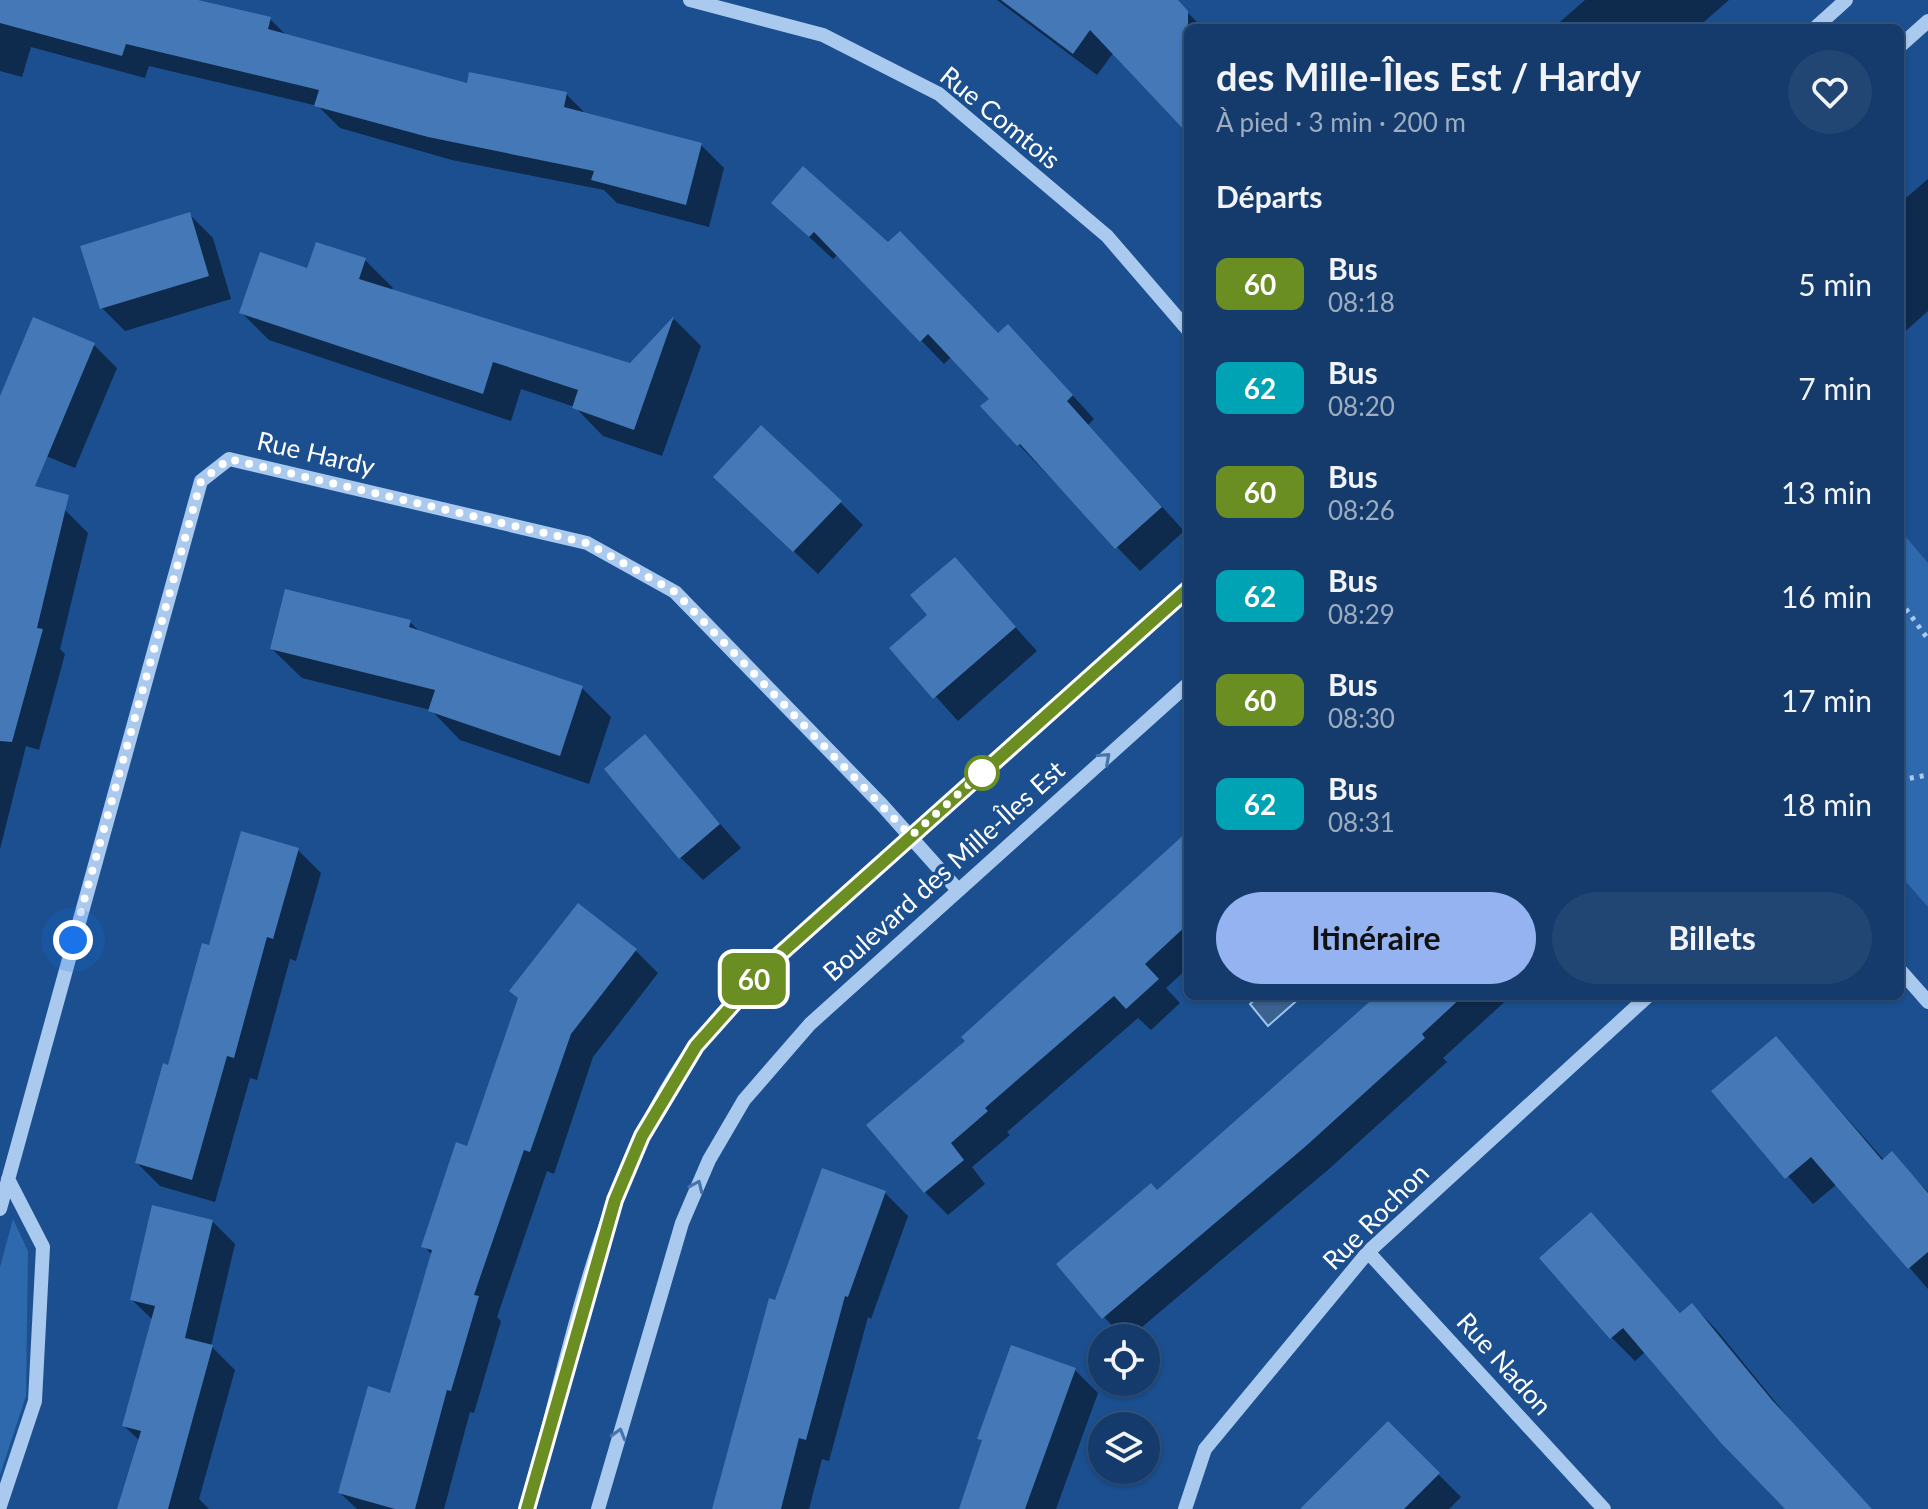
<!DOCTYPE html>
<html lang="fr">
<head>
<meta charset="utf-8">
<style>
  :root { --surface:#143b6b; --page:#214673; --text:#f1f3f6; --muted:#9dadc1; --line:#33557e; --accent:#95b2f1 }
  body { margin:0; font-family:Lato,sans-serif; background:var(--page); color:var(--text); height:100vh; display:flex; flex-direction:column; font-size:30px; white-space:nowrap }
  * { box-sizing:border-box; margin:0 }
  p { font-size:26px; color:var(--muted) }
  .icon { flex:none; width:44px; height:44px; fill:none; stroke:currentColor; stroke-width:2; stroke-linecap:round; stroke-linejoin:round }
  .map { position:relative; flex:1; overflow:hidden }
  .panel { position:absolute; left:1184px; top:24px; width:720px; height:976px; display:flex; flex-direction:column; background:var(--surface); border-radius:12px; box-shadow:0 2px 6px #0004,0 0 0 2px var(--line) }
  .panel>* { flex:none }
  .badge { padding:0 16px; border-radius:12px; font-size:28px; line-height:52px }
  .buttons { position:absolute; left:1088px; top:1324px; display:grid; gap:16px }
  .buttons a { display:grid; place-items:center; width:72px; height:72px; border-radius:50%; background:var(--surface); box-shadow:0 2px 6px #0004,0 0 0 2px var(--line); font-size:40px }
  .you { position:absolute; width:40px; height:40px; margin:-20px; border:6px solid #fff; border-radius:50%; background:#1a73e8; box-shadow:0 0 0 12px #1a73e833 }
  .map>.badge { position:absolute; translate:-50% -50%; box-shadow:0 0 0 4px #fff }
  h2 { padding:0 32px; font-size:30px; line-height:72px }
  .round { display:grid; place-items:center; flex:none; width:84px; height:84px; border-radius:42px; background:var(--page) }
  .head { display:flex; align-items:center; justify-content:space-between; height:136px; padding:0 32px }
  h1 { font-size:38px; font-weight:700; line-height:60px }
  .cta { display:flex; gap:16px; margin-top:auto; padding:16px 32px }
  .cta a { flex:1; height:92px; border-radius:48px; background:var(--accent); color:#111; font-size:32px; font-weight:700; line-height:92px; text-align:center }
  .cta a+a { background:var(--page); color:var(--text) }
  ul { padding:0; list-style:none }
  li { display:flex; align-items:center; gap:24px; height:104px; padding:0 32px }
  li div { flex:1 }
  li b { display:block; font-size:30px }
  li em { font-style:normal }
  li .badge { min-width:88px; font-weight:700; text-align:center }
  .map>svg:first-child { display:block }
</style>
</head>
<body>
<div class="map">
<svg width="1928" height="1509" viewBox="0 0 1928 1509">
  <rect width="100%" height="100%" fill="#1b4f8f"/>
  <path fill="#2e69ad" d="M1900,530l28,33v344l-28,-32z
    M13,1219l15,32 -2,145 -26,79v-208z"/>
  <path fill="#3c6290" stroke="#9cc4f0" stroke-width="2" d="M1259,996h43l-34,30 -18,-22z"/>
  <path fill="#0007" d="M0,0h190l80,19 17,17 181,50 98,8 21,21 114,30 23,23 -15,59 -92,-24 -13,-13 -152,-30 -112,-32 -22,-22 -169,-40 -4,12 -114,-31 -9,30 -22,-6z
    M997,0h124l63,9 19,19h-15v104l-74,-80 -17,23z
    M1585,0h144l-32,28h-144z
    M1928,179v132l-28,25v-133z
    M190,215l23,23 18,61 -106,32 -23,-23z
    M796,225l92,20 111,90 32,14 63,70 -6,6 96,106 -44,40 -121,-126 -27,-46 -40,-43 -8,8 -106,-110 -5,5z
    M365,260l28,28 -2,3 240,75 43,-47 27,27 -39,110 -59,-20 -28,-29 -54,-18 -10,32 -242,-81 -28,-28 67,-42z
    M94,345l23,23 -42,100 -60,-25 -15,-15v-27z
    M0,494l65,16 23,23 -28,116 5,5 -26,96 -13,-4 -26,103z
    M739,500l101,2 23,23 -45,49z
    M954,560l83,91 -79,70 -66,-73 38,-33z
    M410,622l12,12 160,54 29,29 -22,67 -129,-44 -29,-30 -129,-32 -30,-29z
    M645,737l96,111 -38,32 -23,-23z
    M1188,835v133l-22,20 14,15 -29,27 -13,-12 -131,114 3,3 -38,32 13,17 -37,31 -23,-23 43,-150z
    M298,850l23,23 -25,88 -6,-2 -33,121 -7,-2 -35,124 -55,-16 -23,-23 73,-216z
    M635,950l23,23 -65,84 -39,117 -7,-3 -50,146 4,4 -27,92 -4,-1 -26,97h-87l-17,-16 51,-98 41,-140 -8,-9 45,-98z
    M1379,996h132l-68,62 4,4 -118,107 -200,169h-5l-20,-21 53,-125z
    M1776,1038l108,122 8,-6 36,38v97l-91,-105 -24,20 -100,-112z
    M823,1171l62,22 23,23 -37,103 -3,-2 -39,144 -7,-2 -13,50h-95l62,-207z
    M1591,1215l91,100 10,-10 23,23 79,97 77,84h-85l-141,-157 -10,9 -23,-23 -70,-80z
    M212,1221l23,23 -24,102 24,24 -36,129 10,10h-90l21,-68 -16,-15 29,-106 -21,-20z
    M1075,1370l23,23 -42,116h-95l22,-67 -3,-4z
    M1388,1424l73,73 -12,12h-140z"/>
  <path fill="#4478b7" d="M0,0h198l73,17 -3,12 199,54 2,-11 98,20 -3,15 138,36 -16,62 -95,-25 3,-9 -166,-34 -114,-31 5,-16 -193,-46 -4,12 -122,-33z
    M1001,0h177l10,11v123l-98,-104 -17,24z
    M803,166l85,76 12,-11 98,102 10,-9 65,71 -6,6 95,106 -47,42 -95,-105 -3,2 -37,-40 9,-7 -61,-65 -8,8 -106,-110 -5,5 -38,-34z
    M190,212l19,64 -109,33 -20,-63z
    M316,242l50,16 -7,21 271,84 44,-47 -40,114 -62,-22 6,-18 -85,-28 -10,32 -244,-81 21,-61 47,16z
    M33,317l62,26 -60,143 34,9 -32,133 6,1 -31,113 -12,-1v-345z
    M761,425l81,76 -49,51 -80,-75z
    M955,557l61,70 -83,72 -44,-51 38,-33 -17,-20z
    M285,589l126,31 -2,7 174,59 -23,70 -132,-45 7,-21 -165,-41z
    M645,734l75,90 -41,35 -75,-90z
    M241,831l58,17 -26,91 -6,-2 -33,121 -7,-2 -35,124 -57,-17 28,-100 5,2 34,-122 7,2z
    M1188,831v93l-43,40 14,15 -33,30 -12,-13 -129,112 3,3 -37,32 13,17 -40,33 -58,-68 99,-84 -4,-4z
    M578,903l59,46 -66,85 -41,118 -6,-2 -50,145 5,1 -28,95 -4,-1 -32,119h-20l-57,-16 30,-107 22,7 42,-143 -11,-3 35,-105 11,4 51,-148 -9,-7z
    M1376,996h87l-41,38 3,4 -119,108 -204,173 -46,-55 95,-81 6,7z
    M1776,1036l106,124 10,-9 36,42v59l-20,17 -97,-112 -26,22 -74,-88z
    M822,1168l64,23 -38,106 -3,-1 -39,144 -7,-2 -18,71h-69l57,-211 6,2z
    M152,1205l61,15 -28,118 28,7 -45,164h-51l24,-78 -19,-5 33,-120 -25,-6z
    M1591,1212l89,101 12,-10 80,97 100,109h-87l-64,-66 -98,-115 -13,11 -71,-81z
    M1011,1345l65,23 -51,141h-66l23,-69 -5,-1z
    M1388,1421l52,52 -36,36h-104z"/>
  <g fill="none" stroke-linecap="round" stroke-linejoin="round">
    <path stroke="#a9c9ee" stroke-width="5" stroke-dasharray="4 6" stroke-linecap="butt" d="M1900,601l28,38
      M1900,780l28,-5"/>
    <path stroke="#a9c9ee" stroke-width="14" d="M690,0l133,35 116,59 168,142 81,94
      M1815,28l31,-28
      M1900,46l28,-25
      M1900,970l28,32
      M0,1209l201,-728 28,-22 358,84 88,49 207,213 76,85
      M1368,1252l236,257
      M0,1506l35,-105 8,-154 -35,-68
      M527,1509c39,-142 70,-310 149,-435 26,-41 60,-77 94,-111l418,-374
      M598,1509l84,-286 27,-63 35,-60 66,-76 378,-340
      M1185,1509l20,-60 163,-197 280,-256"/>
  </g>
  <defs><path id="oneway-chevron" d="M-2-3.5L2.5 0L-2 3.5" fill="none" stroke-width="1.6" stroke-linecap="round" stroke-linejoin="round" transform="scale(2)"/></defs>
  <g stroke="#4674ac">
    <use href="#oneway-chevron" transform="translate(1105 758) rotate(-42)"/>
    <use href="#oneway-chevron" transform="translate(697 1186) rotate(-66)"/>
    <use href="#oneway-chevron" transform="translate(619 1434) rotate(-74)"/>
  </g>
  <g fill="none" stroke-linecap="round" stroke-linejoin="round">
    <g stroke="#fff" stroke-width="18">
      <path id="line" d="M527,1509l88,-309 27,-64 54,-90 74,-83 418,-374"/>
    </g>
    <use href="#line" stroke="#6b8e23" stroke-width="12"/>
    <path stroke="#fff" stroke-width="8" stroke-dasharray="0 14.4" d="M73,940l128,-459 28,-22 358,84 88,49 236,244 71,-63"/>
  </g>
  <circle fill="#fff" stroke="#6b8e23" stroke-width="4" cx="982" cy="773" r="16"/>
  <g text-anchor="middle" stroke-width="7" stroke-linejoin="round" paint-order="stroke">
    <g font-size="26" fill="#fff" stroke="#1b4f8f">
      <text transform="translate(1000 118) rotate(39)" y="9">Rue Comtois</text>
      <text transform="translate(316 454) rotate(13)" y="9">Rue Hardy</text>
      <text transform="translate(944 871) rotate(-42)" y="9">Boulevard des Mille-Îles Est</text>
      <text transform="translate(1376 1217) rotate(-45)" y="9">Rue Rochon</text>
      <text transform="translate(1504 1364) rotate(48)" y="9">Rue Nadon</text>
    </g>
  </g>
</svg>
<div class="buttons">
<a><svg class="icon" aria-label="locate" viewBox="0 0 24 24"><circle cx="12" cy="12" r="6"/><path d="M12 2v4M12 18v4M2 12h4M18 12h4"/></svg></a>
<a><svg class="icon" aria-label="layers" viewBox="0 0 24 24"><path d="M12 4l9 5-9 5-9-5zM3 14l9 5 9-5"/></svg></a>
</div>
<div class="you" style="left:73px;top:940px"></div>
<b class="badge" style="left:754px;top:979px;background:#6b8e23;color:#fff">60</b>
<section class="panel">
<div class="head"><div><h1>des Mille-Îles Est / Hardy</h1><p>À pied · 3 min · 200 m</p></div><a class="round"><svg class="icon" aria-label="heart" viewBox="0 0 24 24"><path d="M12 20l-8-8c-3-5 5-10 8-4 3-6 11-1 8 4z"/></svg></a></div>
<h2>Départs</h2>
<ul>
<li><span class="badge" style="background:#6b8e23;color:#fff">60</span><div><b>Bus</b><p>08:18</p></div><em>5 min</em></li>
<li><span class="badge" style="background:#00a3b4;color:#fff">62</span><div><b>Bus</b><p>08:20</p></div><em>7 min</em></li>
<li><span class="badge" style="background:#6b8e23;color:#fff">60</span><div><b>Bus</b><p>08:26</p></div><em>13 min</em></li>
<li><span class="badge" style="background:#00a3b4;color:#fff">62</span><div><b>Bus</b><p>08:29</p></div><em>16 min</em></li>
<li><span class="badge" style="background:#6b8e23;color:#fff">60</span><div><b>Bus</b><p>08:30</p></div><em>17 min</em></li>
<li><span class="badge" style="background:#00a3b4;color:#fff">62</span><div><b>Bus</b><p>08:31</p></div><em>18 min</em></li>
</ul>
<div class="cta"><a>Itinéraire</a><a>Billets</a></div>
</section>
</div>
</body>
</html>
